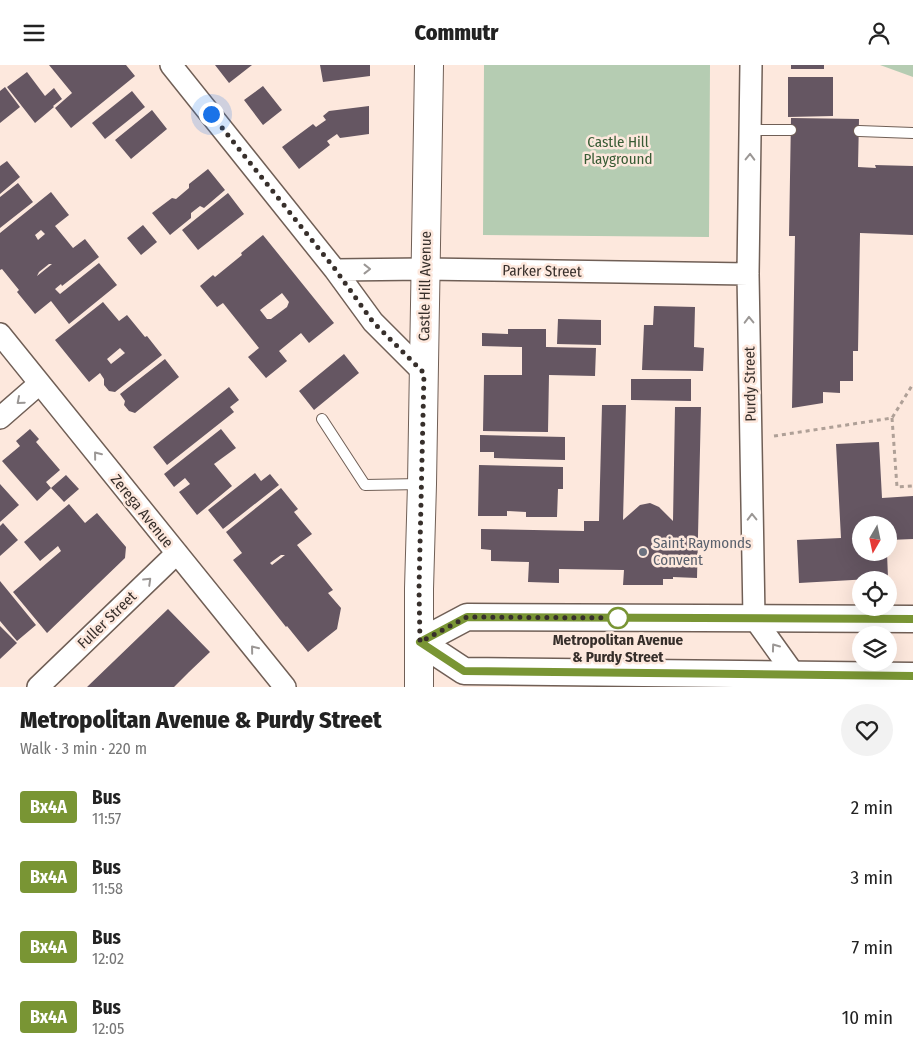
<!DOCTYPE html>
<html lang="en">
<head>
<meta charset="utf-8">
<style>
  :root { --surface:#fff; --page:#f2f2f2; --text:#222; --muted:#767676 }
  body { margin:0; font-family:"Fira Sans Condensed",sans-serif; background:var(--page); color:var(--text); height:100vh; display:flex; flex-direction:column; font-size:19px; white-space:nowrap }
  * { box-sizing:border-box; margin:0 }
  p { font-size:16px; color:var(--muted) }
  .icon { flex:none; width:28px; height:28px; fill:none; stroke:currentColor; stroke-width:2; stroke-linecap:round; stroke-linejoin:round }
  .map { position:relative; height:622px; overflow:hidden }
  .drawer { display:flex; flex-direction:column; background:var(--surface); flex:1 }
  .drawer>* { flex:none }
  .badge { padding:0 10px; border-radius:4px; font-size:18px; line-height:32px }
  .needle { width:32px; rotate:189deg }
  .controls { position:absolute; left:852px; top:451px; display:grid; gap:10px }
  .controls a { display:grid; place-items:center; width:45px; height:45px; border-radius:50%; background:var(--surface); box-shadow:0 5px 20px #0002; font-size:25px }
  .you { position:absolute; width:25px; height:25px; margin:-12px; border:4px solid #fff; border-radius:50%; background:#1a73e8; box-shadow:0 0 0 8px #1a73e833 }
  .map>.badge { position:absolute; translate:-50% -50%; box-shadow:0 0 0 2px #fff }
  .round { display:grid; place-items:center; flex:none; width:52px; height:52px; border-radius:26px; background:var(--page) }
  .head { display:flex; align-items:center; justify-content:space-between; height:85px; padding:0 20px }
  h1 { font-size:24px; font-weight:800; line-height:38px }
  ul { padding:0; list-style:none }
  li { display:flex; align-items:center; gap:15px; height:70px; padding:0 20px }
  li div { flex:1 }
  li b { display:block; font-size:19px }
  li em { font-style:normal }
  li .badge { min-width:55px; font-weight:700; text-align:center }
  header { display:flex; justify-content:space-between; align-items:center; height:65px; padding:0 20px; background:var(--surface); font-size:22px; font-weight:800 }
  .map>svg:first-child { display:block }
</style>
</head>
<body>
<header><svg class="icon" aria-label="menu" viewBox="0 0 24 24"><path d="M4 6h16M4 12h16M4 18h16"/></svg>Commutr<svg class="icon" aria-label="person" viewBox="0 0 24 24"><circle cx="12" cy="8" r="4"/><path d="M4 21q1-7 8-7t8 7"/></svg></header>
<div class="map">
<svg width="913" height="622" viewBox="0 0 913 622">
  <rect width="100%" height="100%" fill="#fde8dd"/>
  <path fill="#b5ccb2" d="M484,0h226l-1,172 -226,-2z
    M880,0h33v12z"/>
  <path fill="#655662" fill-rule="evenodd" d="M49,0h77l9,11 -64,52 -16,-20 17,-15z
    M215,0h37l-23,18z
    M320,0h50v11l-47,6z
    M791,0h33v4h-33z
    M27,7l18,24 9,-8 8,11 -9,7 1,1 -19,16 -28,-36z
    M788,12h45v39l-45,1z
    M263,21l19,24 -19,15 -19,-25z
    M5,22l15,20 -20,16v-32z
    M132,26l13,16 -40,32 -13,-16z
    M369,41v28l-29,4 -3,-4 -10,7 3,4 -31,24 -17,-22 31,-23 3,3 10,-7 -3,-4 6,-5z
    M152,45l15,19 -36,30 -16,-19z
    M791,53l68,1 -1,48 18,1 -1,-3 38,1v69l-53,-2 -2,118h-5v30h-13v12l-17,-1v11l-31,5 3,-172h-6z
    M7,96l13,16 -20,17v-28z
    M208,104l17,21 -21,18 -4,-2 -9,7v5l-21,17 -18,-22 20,-15 4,1 13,-11v-4z
    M18,118l15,19 -33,26v-31z
    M51,127l18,23 -14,11 18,22 12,-9 14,18 -37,29 -1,-2 -6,5 5,5 39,-31 18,22 -48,39 -18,-23 -16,13 -18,-22 2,-2 -17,-21 -2,1v-37zM41,165l4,4 -7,6 -3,-5zM49,199h3l-15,12 2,-4z
    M228,128l16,21 -46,36 -16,-20z
    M143,160l14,17 -16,13 -14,-17z
    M263,170l71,88 -25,20 -8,-10 -22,18 8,10 -21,17 -18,-21 11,-9 -36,-45 -6,4 -17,-21 13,-11 2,2 27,-22 -1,-2zM282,228l7,9 -2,5 -16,12h-4l-7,-9z
    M103,237l16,19 8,-6 18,22 2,-1 15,19 -47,37 -6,-1 -5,-6v-6l-4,-6 -11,9 -34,-42zM120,283l5,5 -14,11 -4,-5z
    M654,241l41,1 -1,40 10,1 -1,23 -61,-1 2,-45h9z
    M558,254l43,1v25l-44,-1z
    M508,264h38v18l50,1 -1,28 -46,-1 -1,57 -65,-1 1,-56h38v-28l-40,-1v-13l26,1z
    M344,289l15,19 -45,37 -15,-19z
    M165,294l14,18 -44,36 -6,-2 -5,-6 1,-4 -5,-7z
    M631,314h60v22l-60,-1z
    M229,322l10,13 -9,7 4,5 -67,53 -14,-18z
    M602,340h24l-3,115 17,-15 10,-2 9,4 14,14 2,-114h26l-4,171 -24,-1v2h-10v6h-40l1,-15 -65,-1v14l-31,-1 1,-20 -38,-1v-11l-10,-1v-20l103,2v-10h15z
    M30,364l9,10 -3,3 24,28 -14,12 5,6 15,-13 13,14 -15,13 -13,-14 -14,13 -35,-40 18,-15 -4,-5z
    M221,364l15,19 -22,16 18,22 -35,29 -18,-23 11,-8 -5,-6 -11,9 -10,-13z
    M480,370l85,2v23l-71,-2v-6h-14z
    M879,377l3,56 31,-2v43l-24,1v-15h-28v28h26l1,25 -89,5 -2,-43 44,-2 -5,-94z
    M479,400l84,2v22h-5l-1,28h-31v-5l-19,-1v5h-29z
    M255,408l6,8 9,-7 9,11 -56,44 -15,-19z
    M0,419l19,21 -19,17z
    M281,423l17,21 -4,3 18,22 -15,11 36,45 -5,3 13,15 -4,21 -29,23 -21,-26 -1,1 -53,-67 9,-7 -16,-21zM281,490h4l-13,10 -2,-2z
    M69,439l16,19 12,-10 29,34 -1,11 -78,75 -34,-41 48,-41 -3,-5 -18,15 -16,-19z
    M3,458l15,17 -18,16v-30z
    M0,516l36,44 -19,16 -17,-20z
    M168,544l42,43 -21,20 -15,15h-87z
    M0,561l17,17 -17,16z"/>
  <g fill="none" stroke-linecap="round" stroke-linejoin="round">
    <g stroke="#705f56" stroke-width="12">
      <path id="service" d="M750,65h41
        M859,66l54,2
        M322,354l43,66 56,-1"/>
    </g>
    <g stroke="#705f56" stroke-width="24">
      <path id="minor" d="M171,0l164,205 90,-1 323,5
        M751,0l-3,209 6,344 48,67
        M335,205l38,52 51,51
        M0,269l285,353
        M0,353l39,-34
        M38,622l139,-134"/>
    </g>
    <g stroke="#705f56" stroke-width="29">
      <path id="tertiary" d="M913,554l-446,-2 -47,25 44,29 449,5"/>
    </g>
    <g stroke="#705f56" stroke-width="30">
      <path id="secondary" d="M419,622v-98l3,-105 7,-419"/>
    </g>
    <path stroke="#afa097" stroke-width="3" stroke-dasharray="4 4" stroke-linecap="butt" d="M892,353l5,69 16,-1
      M774,371l118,-18 21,-34"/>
    <use href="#service" stroke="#fff" stroke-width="10"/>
    <use href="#minor" stroke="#fff" stroke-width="21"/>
    <use href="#tertiary" stroke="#fff" stroke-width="26"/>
    <use href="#secondary" stroke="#fff" stroke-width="28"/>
  </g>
  <defs><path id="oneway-chevron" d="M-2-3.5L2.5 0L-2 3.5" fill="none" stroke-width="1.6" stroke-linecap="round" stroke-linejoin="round" transform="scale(1.25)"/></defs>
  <g stroke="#9b9795">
    <use href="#oneway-chevron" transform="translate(750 92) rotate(-89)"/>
    <use href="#oneway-chevron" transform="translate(367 204)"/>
    <use href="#oneway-chevron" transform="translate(749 255) rotate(-91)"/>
    <use href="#oneway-chevron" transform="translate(20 336) rotate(139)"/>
    <use href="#oneway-chevron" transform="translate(97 390) rotate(-129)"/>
    <use href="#oneway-chevron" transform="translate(752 452) rotate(-91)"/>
    <use href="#oneway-chevron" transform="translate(148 516) rotate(-44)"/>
    <use href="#oneway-chevron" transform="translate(775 582) rotate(-126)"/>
    <use href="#oneway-chevron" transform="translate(254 584) rotate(-129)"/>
  </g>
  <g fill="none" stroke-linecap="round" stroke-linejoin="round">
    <g stroke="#fff" stroke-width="11">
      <path id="line" d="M913,554l-446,-2 -47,25 44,29 449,5"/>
    </g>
    <use href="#line" stroke="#799534" stroke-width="8"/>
    <path stroke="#372f2b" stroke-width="5" stroke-dasharray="0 9" d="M211,49l124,155 38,53 51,51 -5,216 1,53 47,-25 154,1h-3"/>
  </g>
  <circle fill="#6b7280" stroke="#fde8dd" stroke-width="2" cx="643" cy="487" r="5"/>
  <circle fill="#fff" stroke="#799534" stroke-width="2.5" cx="618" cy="553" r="10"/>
  <g text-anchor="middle" stroke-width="5" stroke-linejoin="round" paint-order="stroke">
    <g font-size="15" fill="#385b34" stroke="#fde8dd">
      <text x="618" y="82">Castle Hill<tspan x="618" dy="17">Playground</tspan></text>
    </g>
    <g font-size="15" fill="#372f2b" stroke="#fde8dd">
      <text transform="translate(542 206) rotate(1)" y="5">Parker Street</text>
      <text transform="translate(425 221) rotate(-89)" y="5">Castle Hill Avenue</text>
      <text transform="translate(750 319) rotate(-91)" y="5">Purdy Street</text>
      <text transform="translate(142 446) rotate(51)" y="5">Zerega Avenue</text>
      <text transform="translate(107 555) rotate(-44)" y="5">Fuller Street</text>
    </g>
    <g font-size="15" fill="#5b616d" stroke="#fde8dd" text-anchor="start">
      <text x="653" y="483">Saint Raymonds<tspan x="653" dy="17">Convent</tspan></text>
    </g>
    <g font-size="15" font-weight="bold" fill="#372f2b" stroke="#fde8dd">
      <text x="618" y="580">Metropolitan Avenue<tspan x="618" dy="17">&amp; Purdy Street</tspan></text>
    </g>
  </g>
</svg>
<div class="controls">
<a><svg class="needle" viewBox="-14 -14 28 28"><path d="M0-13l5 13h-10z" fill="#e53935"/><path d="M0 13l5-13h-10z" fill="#767676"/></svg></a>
<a><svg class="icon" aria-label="locate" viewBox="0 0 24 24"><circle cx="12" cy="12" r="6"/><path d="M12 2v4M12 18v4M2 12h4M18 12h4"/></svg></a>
<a><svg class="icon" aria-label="layers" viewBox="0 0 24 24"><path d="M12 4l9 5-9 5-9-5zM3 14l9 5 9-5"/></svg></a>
</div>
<div class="you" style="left:211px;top:49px"></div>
</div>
<section class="drawer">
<div class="head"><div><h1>Metropolitan Avenue &amp; Purdy Street</h1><p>Walk · 3 min · 220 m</p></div><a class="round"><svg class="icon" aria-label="heart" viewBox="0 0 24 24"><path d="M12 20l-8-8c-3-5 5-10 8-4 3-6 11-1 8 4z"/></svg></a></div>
<ul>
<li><span class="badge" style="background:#799534;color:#fff">Bx4A</span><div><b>Bus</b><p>11:57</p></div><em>2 min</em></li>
<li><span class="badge" style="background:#799534;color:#fff">Bx4A</span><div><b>Bus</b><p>11:58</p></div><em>3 min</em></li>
<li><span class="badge" style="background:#799534;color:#fff">Bx4A</span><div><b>Bus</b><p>12:02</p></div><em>7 min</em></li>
<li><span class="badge" style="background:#799534;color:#fff">Bx4A</span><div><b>Bus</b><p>12:05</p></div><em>10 min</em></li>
</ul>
</section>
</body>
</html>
